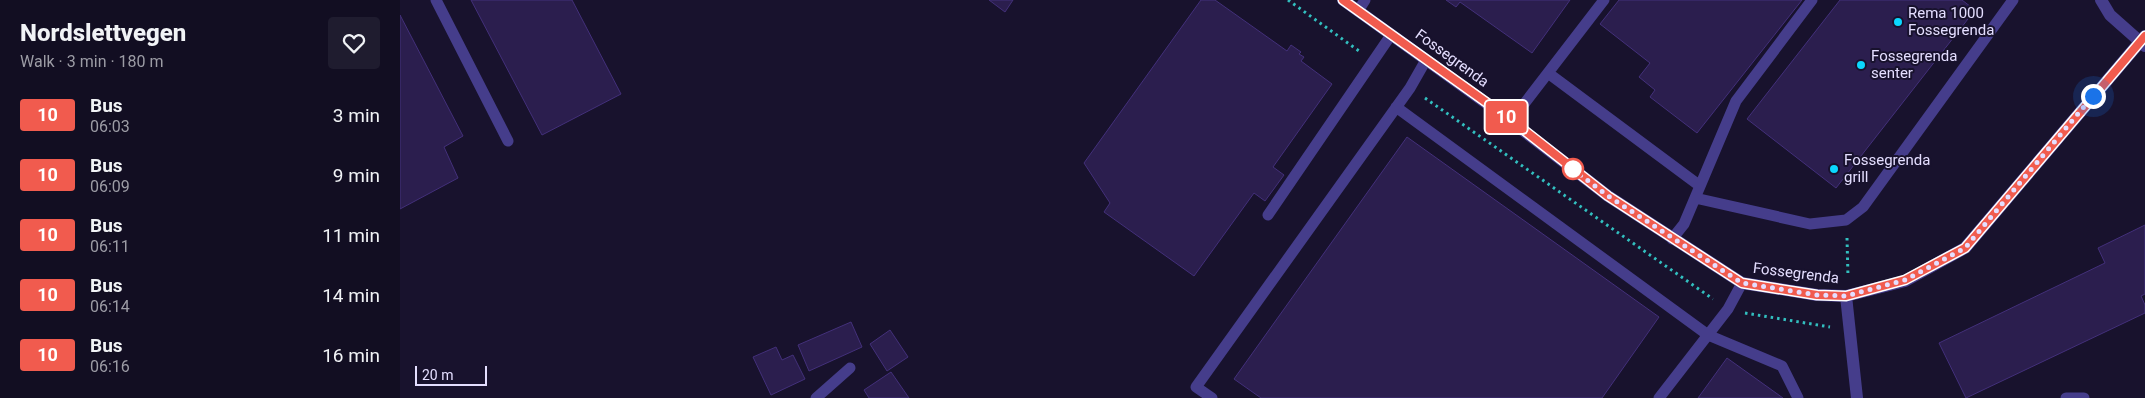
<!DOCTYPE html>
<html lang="en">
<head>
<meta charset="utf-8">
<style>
  :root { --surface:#120e22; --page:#1f1c2f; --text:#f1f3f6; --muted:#9c9ca5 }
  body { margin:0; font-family:Roboto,sans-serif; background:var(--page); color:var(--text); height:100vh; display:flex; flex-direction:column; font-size:19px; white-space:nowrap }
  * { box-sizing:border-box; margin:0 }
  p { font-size:16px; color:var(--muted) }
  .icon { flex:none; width:28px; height:28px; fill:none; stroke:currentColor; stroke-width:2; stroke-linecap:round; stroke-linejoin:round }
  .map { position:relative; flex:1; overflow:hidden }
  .panel { display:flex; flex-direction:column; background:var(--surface); width:400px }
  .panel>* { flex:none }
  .badge { padding:0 10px; border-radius:4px; font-size:18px; line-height:32px }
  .scale { position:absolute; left:15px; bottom:12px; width:72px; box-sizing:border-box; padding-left:5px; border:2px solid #e4deff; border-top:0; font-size:14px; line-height:18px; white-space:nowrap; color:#e4deff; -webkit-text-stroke:4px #18122d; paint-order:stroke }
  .you { position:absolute; width:25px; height:25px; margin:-12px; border:4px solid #fff; border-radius:50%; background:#1a73e8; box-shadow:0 0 0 8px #1a73e833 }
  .map>.badge { position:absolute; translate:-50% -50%; box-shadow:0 0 0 2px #fff }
  .round { display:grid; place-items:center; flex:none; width:52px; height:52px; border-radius:5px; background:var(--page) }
  .summary { display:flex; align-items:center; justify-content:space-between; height:85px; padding:0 20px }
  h1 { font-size:24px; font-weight:800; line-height:38px }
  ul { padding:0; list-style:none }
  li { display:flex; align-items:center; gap:15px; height:60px; padding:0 20px }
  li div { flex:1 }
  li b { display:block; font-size:19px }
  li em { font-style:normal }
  li .badge { min-width:55px; font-weight:700; text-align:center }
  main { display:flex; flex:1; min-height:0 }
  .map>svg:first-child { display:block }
</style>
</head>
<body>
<main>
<section class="panel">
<div class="summary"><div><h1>Nordslettvegen</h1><p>Walk · 3 min · 180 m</p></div><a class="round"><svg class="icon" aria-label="heart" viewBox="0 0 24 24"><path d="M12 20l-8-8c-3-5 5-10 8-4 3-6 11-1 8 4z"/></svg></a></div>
<ul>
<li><span class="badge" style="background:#f15b4e;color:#fff">10</span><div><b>Bus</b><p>06:03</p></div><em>3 min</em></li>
<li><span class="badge" style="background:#f15b4e;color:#fff">10</span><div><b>Bus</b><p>06:09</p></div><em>9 min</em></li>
<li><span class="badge" style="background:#f15b4e;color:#fff">10</span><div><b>Bus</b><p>06:11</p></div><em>11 min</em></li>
<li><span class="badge" style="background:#f15b4e;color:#fff">10</span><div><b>Bus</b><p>06:14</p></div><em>14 min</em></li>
<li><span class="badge" style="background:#f15b4e;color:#fff">10</span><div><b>Bus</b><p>06:16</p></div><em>16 min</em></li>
</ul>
</section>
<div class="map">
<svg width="1745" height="398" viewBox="0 0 1745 398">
  <rect width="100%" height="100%" fill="#18122d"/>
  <path fill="#2b1e4e" stroke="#43307a" d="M71,0h101l49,94 -79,41z
    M589,0h24l-8,12z
    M801,0h14l72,51 4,-6 10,7 -2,2 5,3 -3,4 31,23 -59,83 11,8 -19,26 -11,-8 -60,83 -90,-64 6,-9 -26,-40z
    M1046,0h124l-38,53 -72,-51 -4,5z
    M1219,0h183l-105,133 -47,-36 5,-7 -16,-13 11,-14 -50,-39z
    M1440,0h122l13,10 -139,178 -89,-69z
    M0,15l63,121 -19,11 14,31 -58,31z
    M1007,137l252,180 -57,81h-341l-27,-19z
    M1745,225v69l-4,2 4,9v8l-179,85 -27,-55 166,-80 -7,-15z
    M451,322l11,25 -53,24 -11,-26z
    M490,330l18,27 -21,14 -17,-27z
    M376,347l6,13 11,-5 12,24 -34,16 -18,-38z
    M1327,358l56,40h-85z
    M491,372l18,26h-40l-5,-8z"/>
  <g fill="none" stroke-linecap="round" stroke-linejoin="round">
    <path stroke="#32bfbf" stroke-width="3" stroke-dasharray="2.5 4" stroke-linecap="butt" d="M888,0l71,51
      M1025,98l288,201
      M1447,238l1,39
      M1345,313l85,14"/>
    <path stroke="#453d8b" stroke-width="11" d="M36,0l72,141
      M958,11l7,-11
      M1148,73l152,113
      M996,107l312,228 74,31 16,32
      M1111,121l93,-121
      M1295,198l115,26 36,-4 17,-13 150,-207
      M868,215l123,-180
      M1272,239l12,-15 52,-123 76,-101
      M416,398l34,-30
      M812,398l-16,-11 214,-299 16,-28
      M1259,398l69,-89 14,-26
      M1666,398h18"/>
    <path stroke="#453d8b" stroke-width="12" d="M1701,0l9,15 35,31"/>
    <path stroke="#453d8b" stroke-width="12" d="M943,0l168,121 97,75 134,87 75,12 29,1 59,-15 60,-33 180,-212
      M1446,296l11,102"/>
  </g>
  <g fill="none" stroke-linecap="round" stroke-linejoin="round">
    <g stroke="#fff" stroke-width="11">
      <path id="line" d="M943,0l168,120 97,76 134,87 75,12 29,1 59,-16 60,-32 180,-212"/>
    </g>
    <use href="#line" stroke="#f15b4e" stroke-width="8"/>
    <path stroke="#e4deff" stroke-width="5" stroke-dasharray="0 9" d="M1173,169l-7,-5 42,32 134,87 75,12 29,1 59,-16 60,-32 128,-152"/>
  </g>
  <g fill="#0bd7fe" stroke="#18122d" stroke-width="2">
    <circle cx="1498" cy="22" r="5"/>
    <circle cx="1461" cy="65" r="5"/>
    <circle cx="1434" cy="169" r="5"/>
  </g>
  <circle fill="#fff" stroke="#f15b4e" stroke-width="2.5" cx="1173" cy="169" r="10"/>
  <g text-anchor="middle" stroke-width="4" stroke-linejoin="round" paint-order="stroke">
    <g font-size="15" fill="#e4deff" stroke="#18122d" text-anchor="start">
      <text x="1508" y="18">Rema 1000<tspan x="1508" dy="17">Fossegrenda</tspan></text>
      <text x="1471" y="61">Fossegrenda<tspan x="1471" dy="17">senter</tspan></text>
      <text x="1444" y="165">Fossegrenda<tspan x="1444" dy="17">grill</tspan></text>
    </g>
    <g font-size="15" fill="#e4deff" stroke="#18122d">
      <text transform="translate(1052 58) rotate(36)" y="5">Fossegrenda</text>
      <text transform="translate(1396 273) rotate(7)" y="5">Fossegrenda</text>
    </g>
  </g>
</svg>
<div class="scale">20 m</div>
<div class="you" style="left:1693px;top:96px"></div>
<b class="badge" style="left:1106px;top:117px;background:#f15b4e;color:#fff">10</b>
</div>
</main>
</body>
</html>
